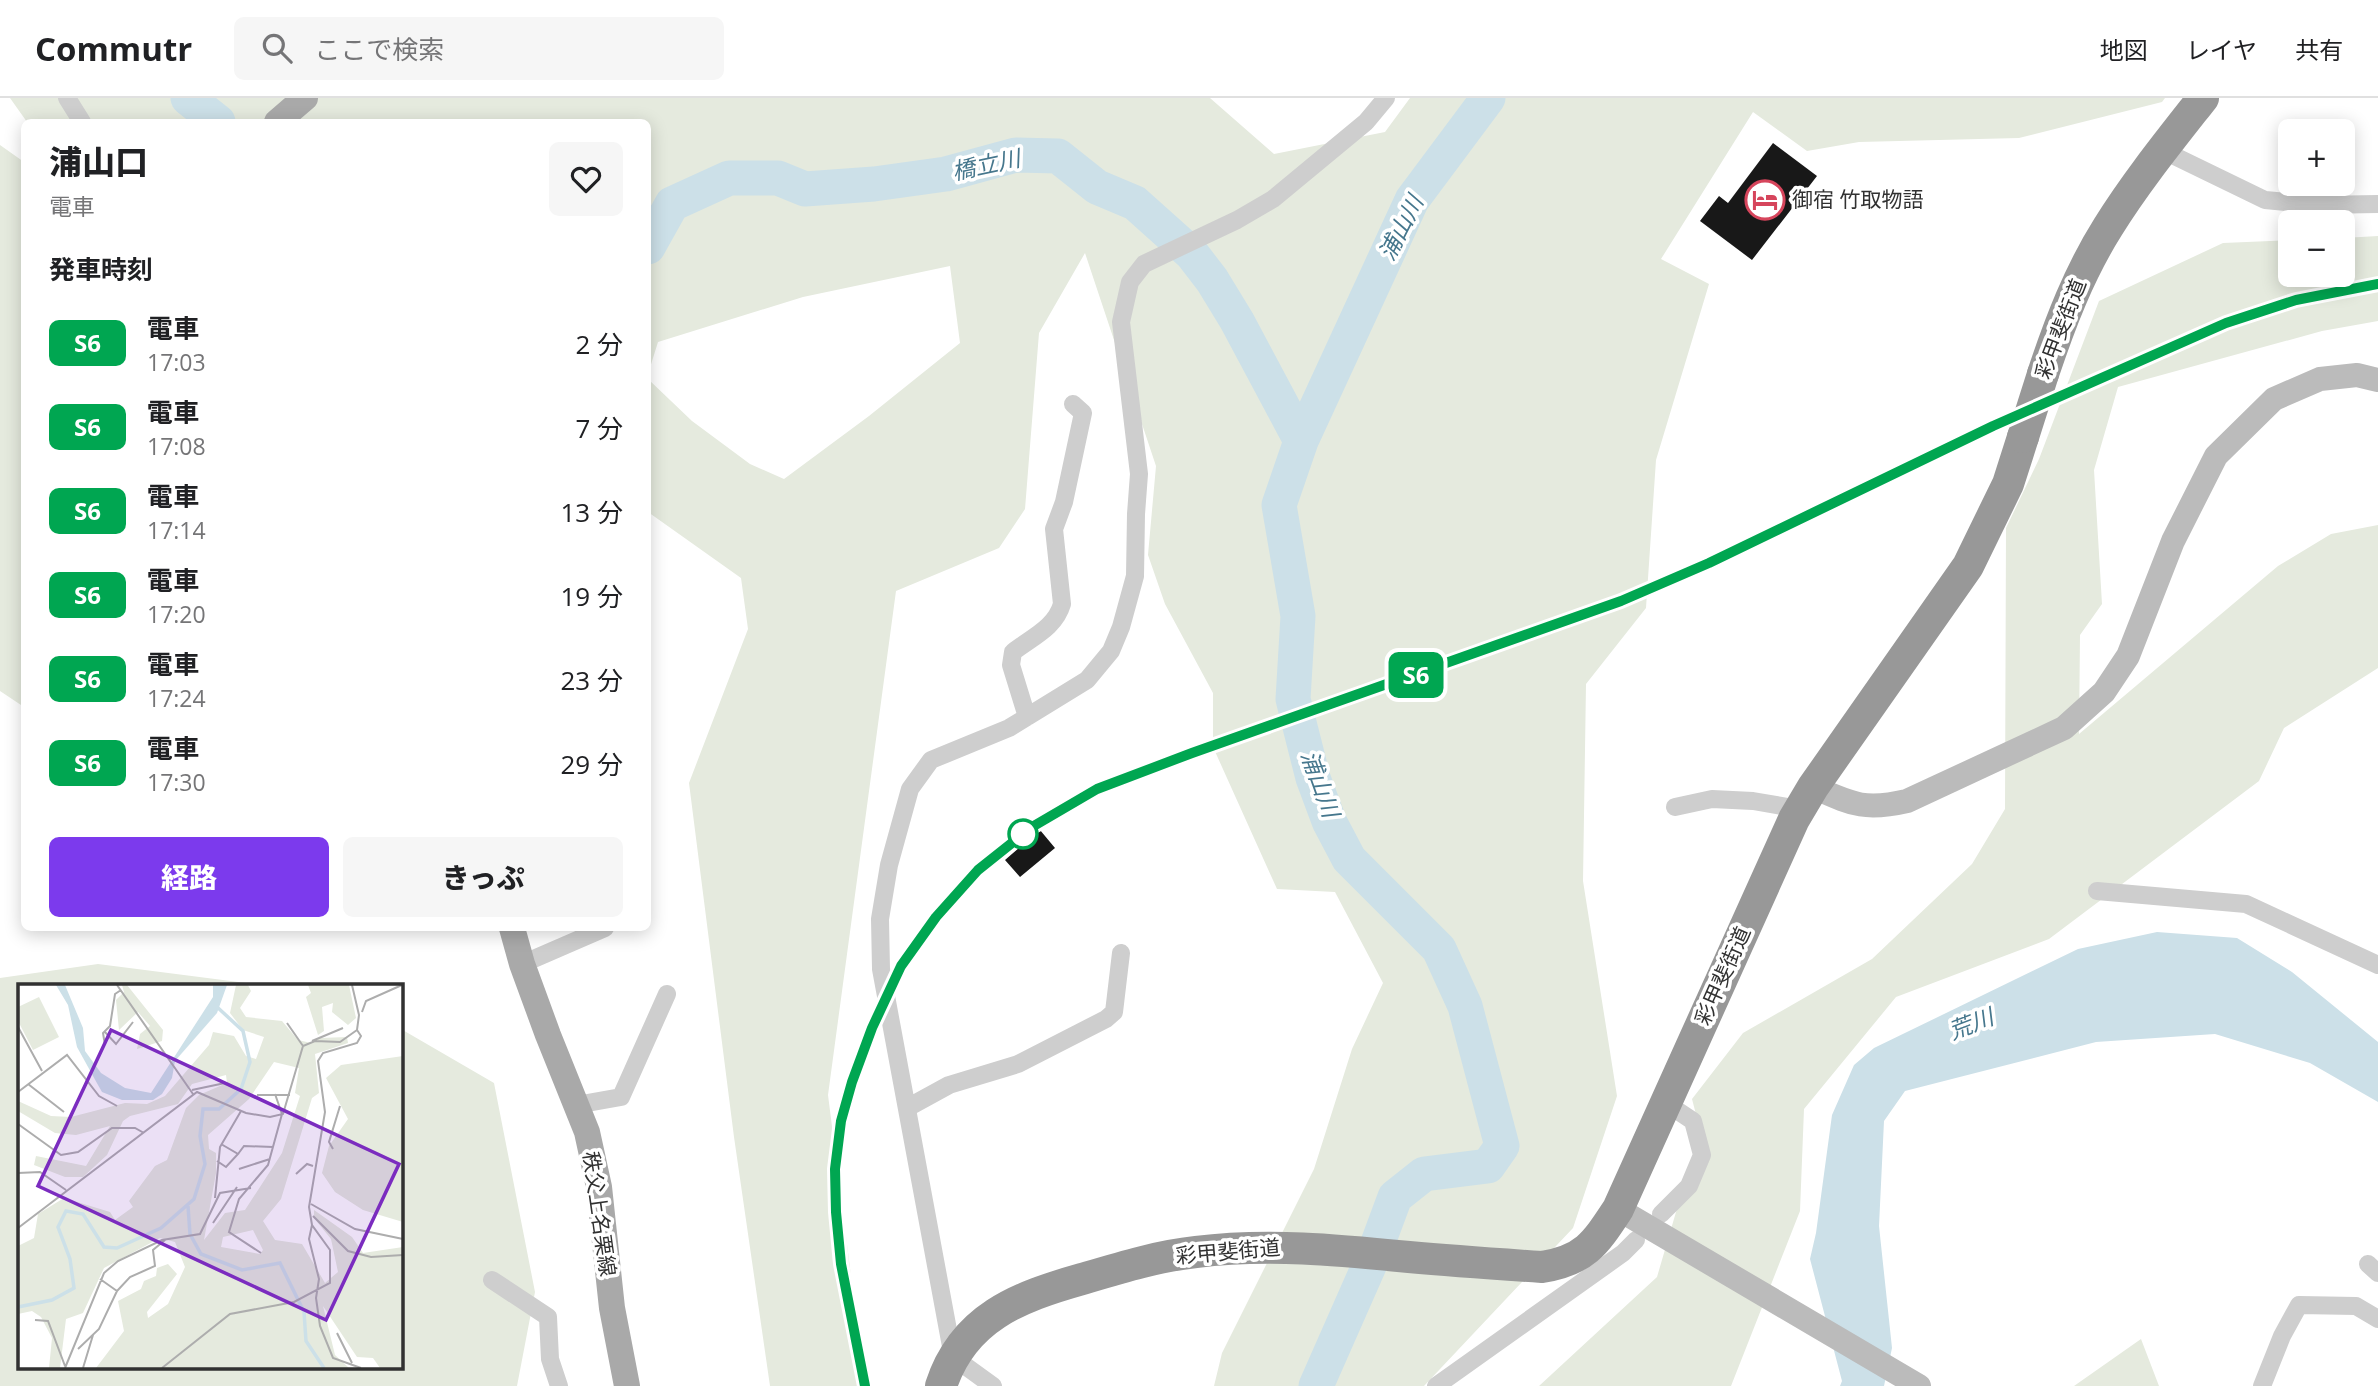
<!DOCTYPE html>
<html lang="ja">
<head>
<meta charset="utf-8">
<style>
  :root { --surface:#fff; --page:#f6f6f6; --text:#202124; --muted:#757577; --line:#e0e0e0; --accent:#7c3aed }
  body { margin:0; font-family:"Open Sans","Noto Sans JP",sans-serif; background:var(--page); color:var(--text); height:100vh; display:flex; flex-direction:column; font-size:26px; white-space:nowrap }
  * { box-sizing:border-box; margin:0 }
  p { font-size:23px; color:var(--muted) }
  .icon { flex:none; width:38px; height:38px; fill:none; stroke:currentColor; stroke-width:2; stroke-linecap:round; stroke-linejoin:round }
  .map { position:relative; flex:1; overflow:hidden }
  .details { position:absolute; left:21px; top:21px; width:630px; height:812px; display:flex; flex-direction:column; background:var(--surface); border-radius:10px; box-shadow:0 4px 18px #0003 }
  .details>* { flex:none }
  .badge { padding:0 14px; border-radius:10px; font-size:24px; line-height:46px }
  .controls { position:absolute; left:2278px; top:21px; display:grid; gap:14px }
  .controls a { display:grid; place-items:center; width:77px; height:77px; border-radius:10px; background:var(--surface); box-shadow:0 4px 18px #0003; font-size:35px }
  .map>.badge { position:absolute; translate:-50% -50%; box-shadow:0 0 0 4px #fff }
  h2 { padding:0 28px; font-size:26px; line-height:63px }
  .round { display:grid; place-items:center; flex:none; width:74px; height:74px; border-radius:10px; background:var(--page) }
  .head { display:flex; align-items:center; justify-content:space-between; height:119px; padding:0 28px }
  h1 { font-size:33px; font-weight:800; line-height:52px }
  .cta { display:flex; gap:14px; margin-top:auto; padding:14px 28px }
  .cta a { flex:1; height:80px; border-radius:10px; background:var(--accent); color:#fff; font-size:28px; font-weight:800; line-height:80px; text-align:center }
  .cta a+a { background:var(--page); color:var(--text) }
  ul { padding:0; list-style:none }
  li { display:flex; align-items:center; gap:21px; height:84px; padding:0 28px }
  li div { flex:1 }
  li b { display:block; font-size:26px }
  li em { font-style:normal }
  li .badge { min-width:77px; font-weight:700; text-align:center }
  header { display:flex; align-items:center; gap:42px; box-sizing:border-box; height:98px; padding:0 35px; background:var(--surface); border-bottom:2px solid var(--line) }
  header strong { font-size:33px }
  nav { display:flex; gap:38px; margin-inline-start:auto; font-size:24px }
  .search { width:490px; height:63px; background:var(--page); display:flex; align-items:center; gap:18px; box-sizing:border-box; padding:0 24px; border-radius:10px; color:var(--muted); font-size:26px }
  .map>svg:first-child { display:block }
</style>
</head>
<body>
<header>
<strong>Commutr</strong>
<div class="search"><svg class="icon" aria-label="search" viewBox="0 0 24 24"><circle cx="10" cy="10" r="6"/><path d="M15 15l6 6"/></svg>ここで検索</div>
<nav><a>地図</a><a>レイヤ</a><a>共有</a></nav>
</header>
<div class="map">
<svg width="2378" height="1288" viewBox="0 0 2378 1288">
  <rect width="100%" height="100%" fill="#fff"/>
  <path fill="#e5eade" d="M10,0h1200l64,56 111,-22 25,-34h755l-3,4 -143,36 -160,4 -52,9 -54,-39 -92,147 48,25 -53,176 -10,148 -60,76 -3,197 34,215 -44,132 -149,158h-210l8,-33 92,-184 38,-120 31,-66 -48,-91 -58,-3 -64,-142v-54l-48,-89 -17,-49 8,-89 -71,-213 -46,80 -14,176 -26,39 -103,43 -68,504 37,291h-95l-36,-249 -45,-354 59,-154 -7,-51 -93,-66v-133l44,42 58,43 34,15 85,-63 91,-73 -10,-77 -147,31 -145,45 -10,32v-252h-621z
    M0,47l24,17v545l-24,-16z
    M2378,138v85l-56,10 -204,56 -24,83 8,134 -22,31 -1,99 199,-168 53,-32 47,-9v143l-94,60 -25,53 -210,158 -153,58 -92,112 -4,102 -69,175h-192l118,-109 43,-147 -8,-31 51,-66 129,-74 100,-95 33,-55 1,-281 33,-69 60,-158 124,-58 68,-3v35h52v-37z
    M98,866l163,21h-242v382h382v-338l93,54 41,209 -18,94h-517v-408z
    M2141,1241l18,47h-85z"/>
  <path fill="#cce0e8" d="M2157,834l80,6 55,34 86,70v60l-68,-39 -95,-29 -119,8 -191,49 -21,30 -5,105 13,122 -8,38h-44l2,-5 -32,-122 6,-26 16,-118 22,-50 20,-17 204,-99z"/>
  <g fill="none" stroke-linecap="round" stroke-linejoin="round">
    <path stroke="#cce0e8" stroke-width="35" d="M188,0l30,24
      M648,149l24,-43 57,-26h49l27,11 69,-5 72,-10 70,-19 42,1 39,31 38,16 57,51 20,26 25,41 64,120
      M1316,1288l56,-127 23,-62 29,-23 64,-8 14,-20 -37,-140 -26,-57 -90,-90 -20,-38 -16,-43 -20,-79 5,-83 -19,-111 22,-64 111,-241 76,-102"/>
  </g>
  <path fill="#181818" d="M1773,45l44,33 -65,84 -52,-39 19,-25 9,7z
    M1040,732l15,18 -35,29 -15,-17z"/>
  <g fill="none" stroke-linecap="round" stroke-linejoin="round">
    <path stroke="#cecece" stroke-width="18" d="M67,0l15,24
      M2162,52l103,50 54,5 59,-1
      M1027,619l-16,-52 2,-13c19,-15 42,-24 49,-48l-8,-75 10,-27 19,-89 -10,-9
      M1675,709l37,-8 41,2 47,8
      M2097,793l149,13 132,61
      M522,866l83,-36
      M576,1007l45,-8 46,-103
      M907,1010l42,-23 69,-21 88,-45 8,-7 7,-59
      M1661,1116l28,-28 13,-31 -9,-34 -27,-18
      M2368,1166l10,9
      M492,1182l56,37 2,42 9,27
      M993,1288l-40,-29 -72,-388 -1,-50 9,-54 21,-76 21,-29 78,-32 78,-48 24,-29 10,-24 14,-51 1,-62 3,-40 -18,-152 9,-40 14,-18 93,-44 36,-21 93,-77 20,-24
      M1436,1288l187,-133 13,-13
      M2262,1288l20,-50 17,-31 57,1 22,13"/>
    <path stroke="#bbb" stroke-width="24" d="M1813,689c39,17 51,24 94,14l157,-73 40,-36 24,-36 45,-115 43,-85 58,-57 46,-20 37,-4 21,5
      M1618,1111l301,177"/>
    <path stroke="#a9a9a9" stroke-width="26" d="M277,24l28,-24
      M512,830l10,36 26,71 39,97 12,55 13,121 15,78"/>
    <path stroke="#989898" stroke-width="32" d="M2043,276c17,-51 36,-101 65,-147 28,-45 62,-87 95,-129
      M941,1288c22,-68 77,-89 141,-107 37,-11 76,-23 114,-27 71,-9 142,-2 213,5 44,4 88,7 133,10 43,-7 53,-23 76,-58l176,-390 19,-32 155,-221 40,-82 15,-47"/>
    <g stroke="#868686" stroke-width="8">
      <path id="rail" d="M865,1288l-24,-122 -5,-52 -1,-43 6,-48 11,-39 19,-54 30,-62 35,-49 42,-47 54,-43 65,-38 95,-36 429,-152 88,-38 284,-137 233,-103 70,-23 82,-16"/>
    </g>
    <use href="#rail" stroke="#fff" stroke-width="5" stroke-dasharray="16" stroke-linecap="butt"/>
    <path stroke="#989898" stroke-width="32" d="M2023,339l20,-63"/>
  </g>
  <g fill="none" stroke-linecap="round" stroke-linejoin="round">
    <g stroke="#fff" stroke-width="16">
      <path id="line" d="M865,1288l-24,-122 -5,-52 -1,-43 6,-48 11,-39 20,-54 29,-62 35,-49 42,-47 54,-43 65,-38 95,-36 429,-152 88,-38 284,-137 233,-103 70,-23 82,-16"/>
    </g>
    <use href="#line" stroke="#00a651" stroke-width="10"/>
  </g>
  <defs>
    <g id="hotel-ring" transform="scale(2.0125)"><circle r="9.5" fill="#fff" stroke="#d6455c" stroke-width="1.5"/><path d="M-6-4.5h1.5V1H6V5H4.5V3h-9V5H-6ZM-4 0a1.8 1.8 0 1 1 3.6 0ZM.5 0V-2.5h3Q6-2.5 6 0Z" fill="#d6455c"/></g>
  </defs>
  <g fill-rule="evenodd">
    <use href="#hotel-ring" x="1765" y="102"/>
  </g>
  <circle fill="#fff" stroke="#00a651" stroke-width="3.5" cx="1023" cy="736" r="14"/>
  <g text-anchor="middle" stroke-width="7" stroke-linejoin="round" paint-order="stroke">
    <g font-size="21" fill="#313131" stroke="#fff" text-anchor="start">
      <text x="1792" y="109">御宿 竹取物語</text>
    </g>
    <g font-size="21" fill="#313131" stroke="#fff">
      <text transform="translate(2061 231) rotate(-69)" y="7">彩甲斐街道</text>
      <text transform="translate(1723 878) rotate(-66)" y="7">彩甲斐街道</text>
      <text transform="translate(599 1116) rotate(82)" y="7">秩父上名栗線</text>
      <text transform="translate(1228 1154) rotate(-5)" y="7">彩甲斐街道</text>
    </g>
    <g font-size="23" font-style="italic" fill="#46778d" stroke="#fff">
      <text transform="translate(986 67) rotate(-12)" y="8">橋立川</text>
      <text transform="translate(1401 130) rotate(-63)" y="8">浦山川</text>
      <text transform="translate(1320 686) rotate(70)" y="8">浦山川</text>
      <text transform="translate(1971 926) rotate(-21)" y="8">荒川</text>
    </g>
  </g>
  <g transform="translate(18 886)">
    <rect width="385" height="385" fill="#fff"/>
    <path d="M104,1h5l36,45 -1,11 -25,8 3,-15 10,-8 -12,-14 -19,18 -3,-30 8,-8zM218,1h12l3,6 -11,17 6,9 36,4 16,19 13,3 9,-5 27,-1 1,6 -33,11 4,39 -7,5 -31,101 -18,22 12,19 27,4 23,39 13,-11 -7,-33 -17,-21v-8l38,27 11,16 40,-6v121h-23l-7,-10 -16,-1 -34,-51 12,49 14,13h-253l28,-37 -6,-30 23,-12 3,-8 12,-5 1,-8 11,-4 9,10 -30,38 1,6 20,-14 17,-37 -10,-25 -15,-4 -56,30 -21,45 -17,6 -6,49h-11l3,-30 -11,-21 -9,-6 -14,3v-68l16,-8 4,-24 26,-16 46,14 5,8 18,-13 -4,-6 26,-35 12,-6 19,-52 13,-13 28,-12 -1,-8 -34,9 -14,20 -48,12 -7,5 -16,34 -24,22h-18l-31,-12 2,-9 50,10 24,-40 -34,9 -21,-2 -37,-22v-10l33,15 20,1 54,-14 22,1 18,-8 44,-51 4,-13 21,4 12,20 10,3 8,-22 -21,-7 -13,-17zM256,78l25,6 -4,25 5,3 -18,57 -37,57 -20,3 -21,27 12,-67v-20l-7,-4 -1,-14 41,-36zM235,246l10,20 -3,4 -39,-7 2,-10zM290,1h41l7,33 -8,7 -16,-13 1,-9 -11,4 2,24 -6,4 -12,-38 5,-4zM21,13l20,40 -26,13 -15,-29v-14zM385,72v166l-40,-12 -28,-18 -13,-19 7,-27 19,-27 -22,-41 15,-13z" fill="#e5eade" fill-rule="evenodd"/>
    <path d="M38,1h9l18,43 2,23 16,22 24,15 26,5 62,-96v-12h14l-10,28 -42,48 -3,17 -10,16 -9,6h-31l-20,-8 -4,-7 -21,-38 -9,-42z" fill="#cce0e8"/>
    <path fill="none" stroke="#cce0e8" stroke-width="3.5" d="M170,222l2,28 11,20 41,16 38,-7 24,49 2,29 18,27M0,323l34,-7 22,-12 -4,-29 -12,-32 8,-16 17,3 21,33 13,1 44,-20 33,-29 11,-35 -5,-28 3,-27h16l22,-20 9,-27 -7,-31 -27,-25"/>
    <path fill="none" stroke="#adadad" stroke-width="2" d="M99,1l76,109M344,28l4,-11 36,-16M269,39l16,23M0,43l24,44M86,47l12,13 17,-22M294,57l31,-13M87,61l-2,-12 7,-7 5,-32 6,-4M10,100l36,28M174,106l33,-7M0,108l49,-37 32,41 18,10M239,111h33M0,140l43,31 17,-3 34,-24h23l9,5M315,165l-4,-7 11,-36M220,170l6,-8 29,1M199,177l9,6 12,-13 -17,-10M221,185l31,-10M0,189l22,-1 26,18M278,190l11,-10 6,2M197,214l5,-51 21,-36M293,220l44,25 48,10M295,232l35,35 23,6 32,-2M195,239l24,-36M294,241l-3,14 10,40 -3,19 4,28 13,32 28,10M0,244l179,-136 49,21 24,4 13,-3 20,-68 12,-5 25,1 17,-12 2,-15 -7,-30M243,269l-32,-21 10,-33 29,-34 14,-51 -7,-20M99,307l13,-14 25,-11 -2,-16 12,-10M17,336l13,1 17,45M319,349l15,30M60,365l21,-20 18,-38 -17,-12M47,384l39,-95 14,-12 44,-21 38,-6 20,-41 31,-5M65,384l10,-33M144,384l68,-54 64,-12 36,-19v-33l-18,-25 -3,-18 16,-95 -7,-51 5,-8 34,-10 4,-7 -4,-6"/>
    <path fill="#7b2cbf" fill-opacity="0.15" stroke="#7b2cbf" stroke-width="3.5" d="M93,46l288,134 -73,156 -288,-134z"/>
    <rect width="385" height="385" fill="none" stroke="#313131" stroke-width="3.5"/>
  </g>
</svg>
<div class="controls">
<a>+</a>
<a>−</a>
</div>
<b class="badge" style="left:1416px;top:577px;background:#00a651;color:#fff">S6</b>
<section class="details">
<div class="head"><div><h1>浦山口</h1><p>電車</p></div><a class="round"><svg class="icon" aria-label="heart" viewBox="0 0 24 24"><path d="M12 20l-8-8c-3-5 5-10 8-4 3-6 11-1 8 4z"/></svg></a></div>
<h2>発車時刻</h2>
<ul>
<li><span class="badge" style="background:#00a651;color:#fff">S6</span><div><b>電車</b><p>17:03</p></div><em>2 分</em></li>
<li><span class="badge" style="background:#00a651;color:#fff">S6</span><div><b>電車</b><p>17:08</p></div><em>7 分</em></li>
<li><span class="badge" style="background:#00a651;color:#fff">S6</span><div><b>電車</b><p>17:14</p></div><em>13 分</em></li>
<li><span class="badge" style="background:#00a651;color:#fff">S6</span><div><b>電車</b><p>17:20</p></div><em>19 分</em></li>
<li><span class="badge" style="background:#00a651;color:#fff">S6</span><div><b>電車</b><p>17:24</p></div><em>23 分</em></li>
<li><span class="badge" style="background:#00a651;color:#fff">S6</span><div><b>電車</b><p>17:30</p></div><em>29 分</em></li>
</ul>
<div class="cta"><a>経路</a><a>きっぷ</a></div>
</section>
</div>
</body>
</html>
